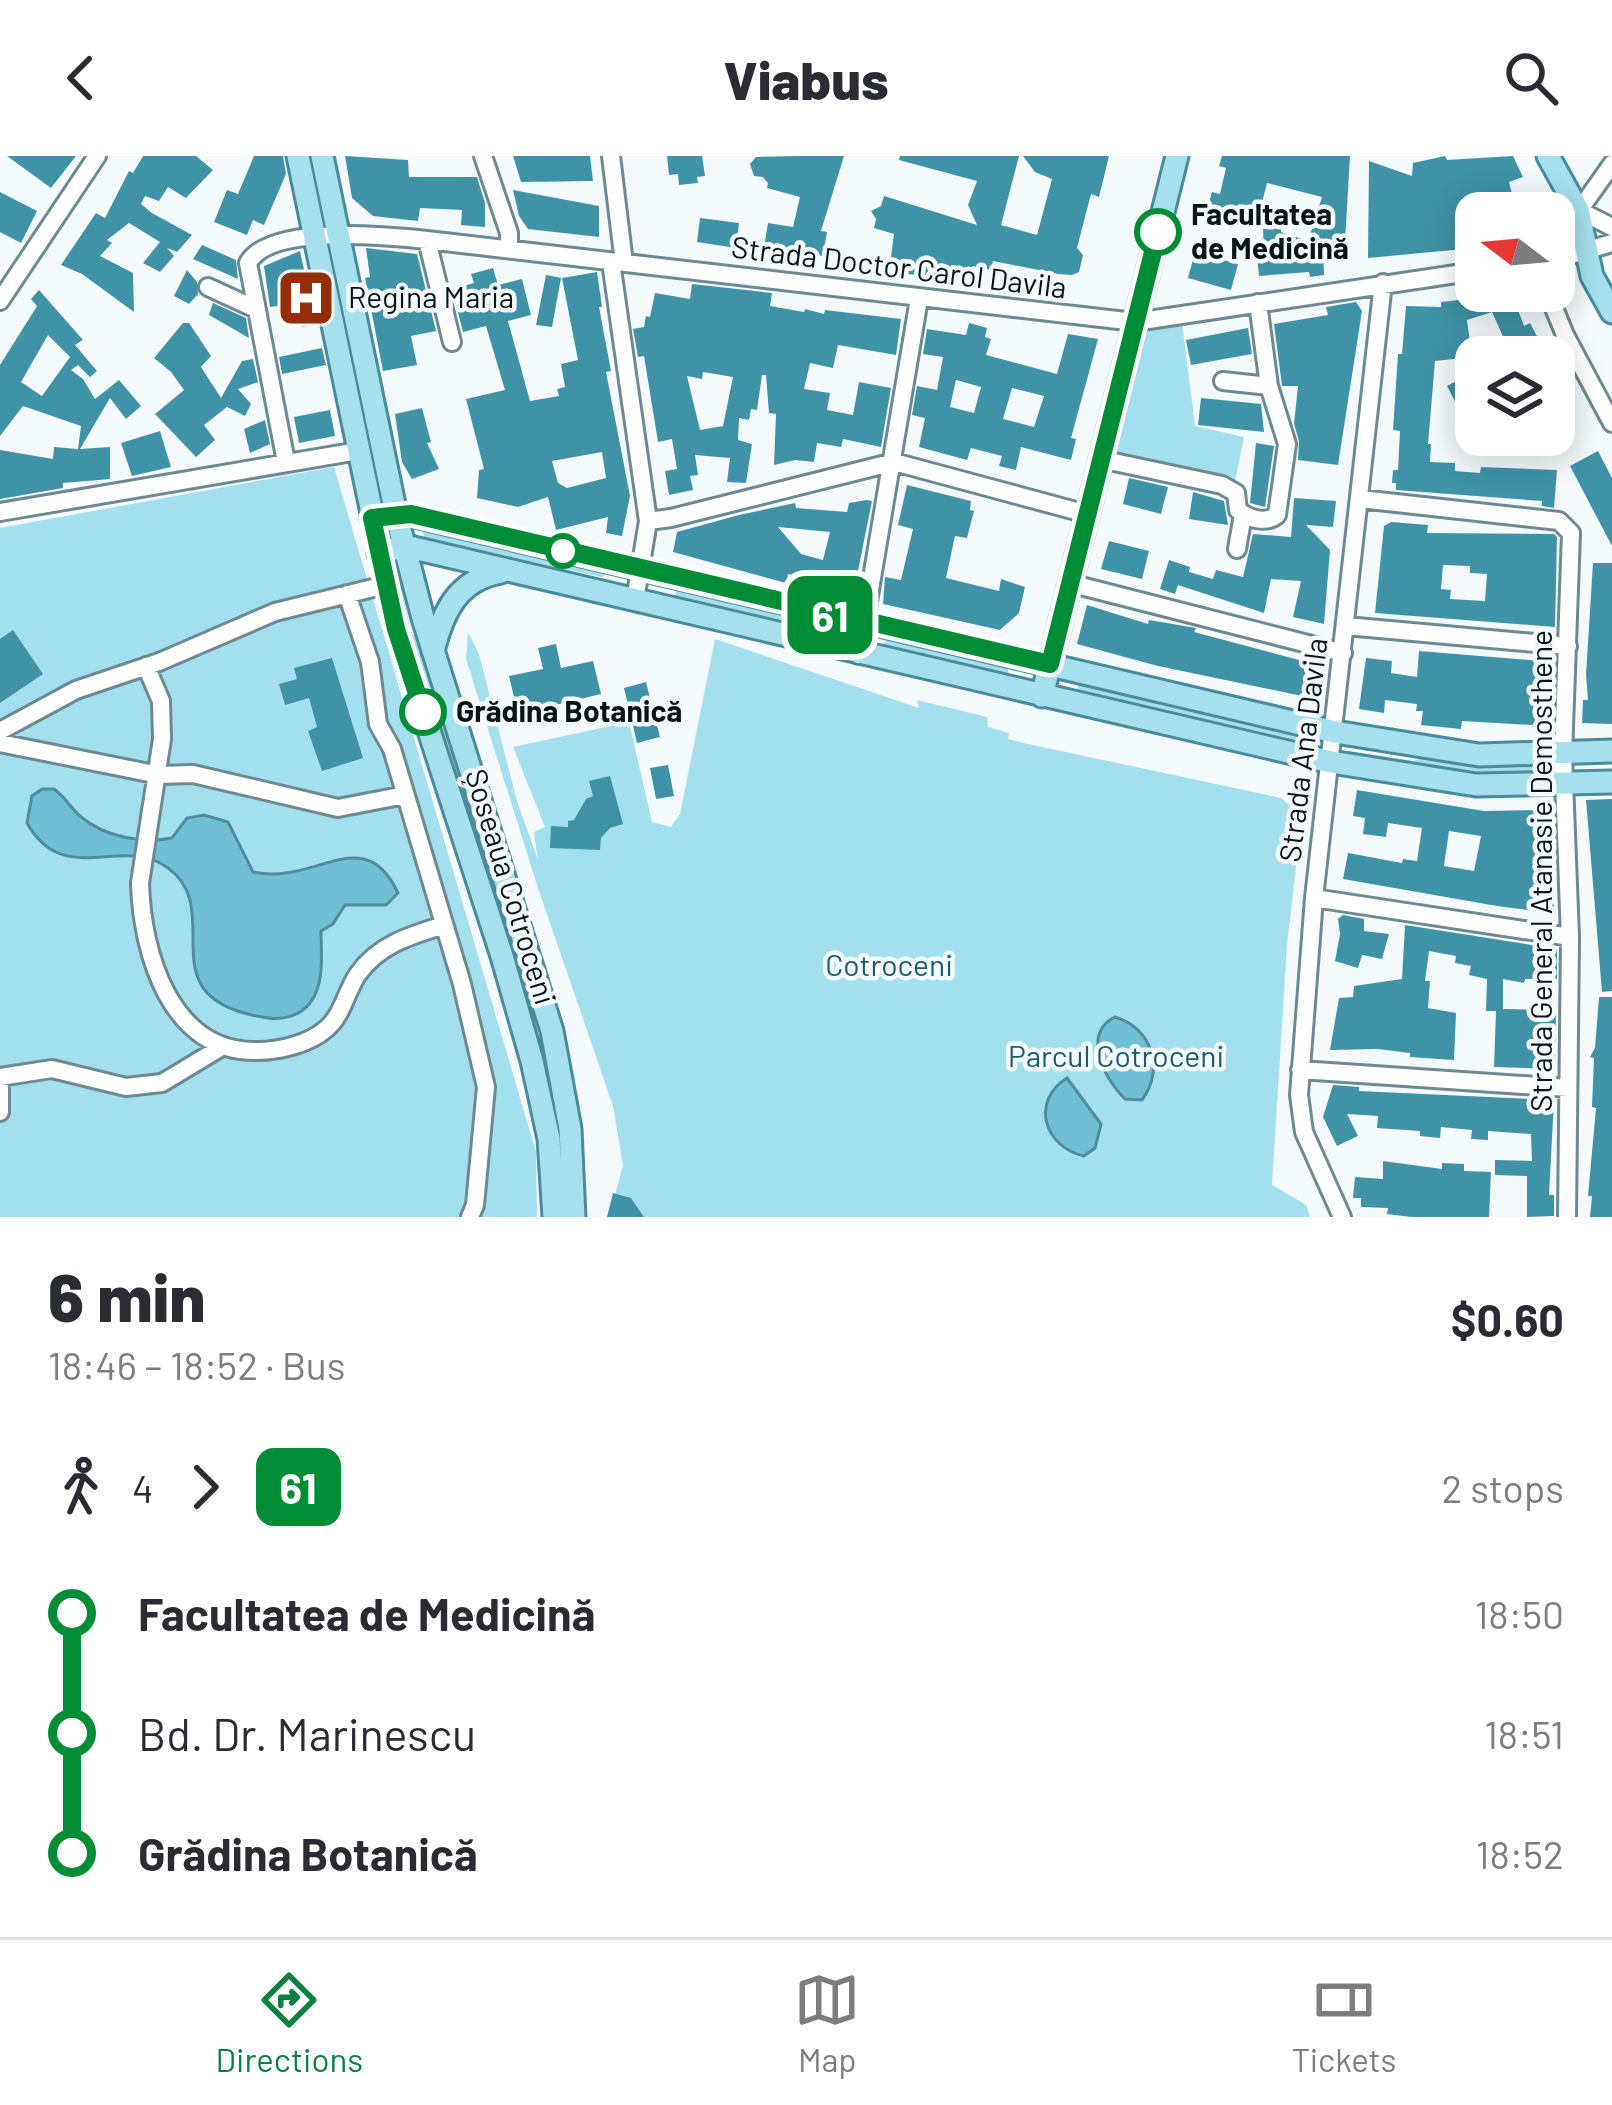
<!DOCTYPE html>
<html lang="en">
<head>
<meta charset="utf-8">
<style>
  :root { --surface:#fff; --page:#f7f7f7; --text:#2b2b33; --muted:#7c7c81; --line:#e1e1e2; --accent:#0b8043 }
  body { margin:0; font-family:Barlow,sans-serif; background:var(--page); color:var(--text); height:100vh; display:flex; flex-direction:column; font-size:45px; white-space:nowrap }
  * { box-sizing:border-box; margin:0 }
  p { font-size:39px; color:var(--muted) }
  .icon { flex:none; width:66px; height:66px; fill:none; stroke:currentColor; stroke-width:2; stroke-linecap:round; stroke-linejoin:round }
  .map { position:relative; height:1061px; overflow:hidden }
  .sheet { display:flex; flex-direction:column; background:var(--surface); flex:1 }
  .sheet>* { flex:none }
  .badge { padding:0 24px; border-radius:18px; font-size:42px; line-height:78px }
  .needle { width:78px; rotate:286deg }
  .tools { position:absolute; left:1455px; top:36px; display:grid; gap:24px }
  .tools a { display:grid; place-items:center; width:120px; height:120px; border-radius:24px; background:var(--surface); box-shadow:0 6px 30px #0003; font-size:60px }
  .map>.badge { position:absolute; translate:-50% -50%; box-shadow:0 0 0 6px #fff }
  .legs { display:flex; align-items:center; gap:18px; height:132px; padding:0 48px; font-size:39px }
  .legs p { margin-inline-start:auto }
  .overview { display:flex; align-items:center; justify-content:space-between; height:204px; padding:0 48px }
  h1 { font-size:66px; font-weight:800; line-height:90px }
  ul { padding:0 48px; list-style:none }
  li { display:flex; align-items:center; gap:42px; height:120px; font-size:45px }
  li i { display:grid; place-items:center; width:18px; height:100%; margin:0 15px; background:currentColor }
  li i::after { content:''; width:30px; height:30px; margin:-15px; border:9px solid; border-radius:50%; background:var(--surface) }
  li p { margin-inline-start:auto }
  li:first-child i { background:linear-gradient(#0000 50%,currentColor 0) }
  li:last-child i { background:linear-gradient(currentColor 50%,#0000 0) }
  header { display:flex; justify-content:space-between; align-items:center; height:156px; padding:0 48px; background:var(--surface); font-size:54px; font-weight:800 }
  .tab-bar { display:flex; justify-content:space-around; align-items:center; height:168px; border-top:3px solid var(--line); background:var(--surface); font-size:33px; color:var(--muted) }
  .tab-bar a { display:grid; justify-items:center; gap:6px }
  .tab-bar .on { color:var(--accent) }
  .map>svg:first-child { display:block }
</style>
</head>
<body>
<header><svg class="icon" aria-label="back" viewBox="0 0 24 24"><path d="M15 5l-7 7 7 7"/></svg>Viabus<svg class="icon" aria-label="search" viewBox="0 0 24 24"><circle cx="10" cy="10" r="6"/><path d="M15 15l6 6"/></svg></header>
<div class="map">
<svg width="1612" height="1061" viewBox="0 0 1612 1061">
  <rect width="100%" height="100%" fill="#f4fafc"/>
  <path fill="#a4dff0" d="M1182,167l13,103 49,11 -9,45 -123,-26 33,-129z
    M334,311l202,685 1,65h-537v-689z
    M421,370l183,44 3,3 -5,4 -66,-14 -17,4 -92,-21z
    M682,432l168,40 3,5 -4,3 -66,-15 -22,4 -87,-26 2,-7z
    M468,476l11,22 38,147 21,59 -4,-28 11,-5 -32,-80 116,-25 23,100 19,5 9,-13 35,-175 204,69 -2,-8 70,17 1,10 21,6 -1,6 11,3 262,56 21,18 -15,129 -15,240 34,20 4,12h-701l14,-52 -10,-59 -75,-218 -72,-229z
    M411,478l5,1 120,375 -1,17 -4,-2 -124,-387z
    M888,481l119,27 2,13 -127,-30z
    M1084,527l220,51 2,4 -4,3 -80,-18 -14,5 -132,-35 2,-7z
    M1349,595l65,10 9,-4 124,7 4,8 -3,4 -67,1 -132,-20z"/>
  <path fill="#6fc0d6" stroke="#508c9d" stroke-width="3" d="M42,633h12c11,8 17,19 27,28 24,20 62,27 91,21l15,-20 17,-3 24,7 25,50c63,14 111,-52 145,21l-12,12h-41l-12,19 -12,7c0,22 4,53 -11,72 -10,13 -27,17 -42,15 -127,-18 -39,-106 -100,-150 -46,-34 -104,21 -141,-45l5,-27z
    M1115,861c37,11 50,52 27,83l-17,-1c-20,-19 -44,-65 -10,-82z
    M1067,922l34,46 -6,24 -11,8c-40,-9 -54,-55 -17,-78z"/>
  <path fill="#4092a7" fill-rule="evenodd" d="M7,0h69l-25,32z
    M143,0h53l17,14 -27,28 -18,-11 -9,14 -14,-5 -4,8 11,9 40,22 -15,17 -10,-4 7,8 -14,16 -17,-9 17,-21 -31,-19 -22,17 5,3 -12,13 33,17 1,39 -52,-38 -21,-9 35,-52 9,5 24,-47 4,2z
    M254,0h29l3,18 -22,51 -11,-5 -6,15 -33,-13 13,-32 11,4z
    M345,0l63,4 1,17h68l8,26v24l-24,-2 1,-15 -42,-2 -2,13 -45,-5 -21,-18z
    M513,0h77l3,25 -72,1z
    M667,0h35l3,20 -8,1 1,6 -19,2 -1,-11 -9,1z
    M799,0h45l-23,75 6,1 -4,24 -59,-9 4,-24 25,4 7,-30 -33,-9 1,-5 -5,-6 -9,-1 -4,-12 6,-7z
    M900,0h119l-18,69 36,10 15,-56 -17,-7 -12,-16h86l-10,41 -8,-3 -14,54 6,7 -4,17 -7,3 -14,-1 -65,-13 -2,9 -19,-4 -1,15 -82,-9 5,-38 -20,-6 2,-9 -5,-8 10,-5 3,-10 93,29 -9,-20 9,-24 -78,-21z
    M1222,0h128l-5,86 -22,4 1,29 -14,2 -1,-5 -50,4 -2,-20 7,-1 -1,-26 18,-1v4l27,9 14,-44 -55,-14 -10,39 -3,-15 -6,20 -26,-7 2,-7 -17,-4 5,-17 8,2 6,-26 -7,-2z
    M1445,0l2,4 66,-4 10,21 -14,5 3,12 -10,2 3,17h-29v32l-12,4 -96,9 1,-97 43,15 1,-13z
    M513,34l86,16v31l-71,-8 -9,-13z
    M0,36l37,19 -16,32 -21,-11z
    M700,62l39,5 -3,25 -39,-6z
    M202,89l34,15 2,19 -45,-20z
    M366,92l51,6 19,77 -25,5 6,29 -34,6 -18,-93 5,-1z
    M300,95l16,74 -14,2 -3,-24 -29,4 -6,-41z
    M1195,96l43,12 -7,26 -43,-12z
    M493,112l5,17 24,-6 9,36 -23,6 22,80 29,-5 -2,-7 8,-2 -4,-23 17,-4 -16,-82 35,-6 5,35h-3l12,64 -5,1 24,124 -8,40 -16,-3 2,-16 -52,13 -8,-33 -30,10 -41,-9 2,-28 5,-1 -18,-70 39,-9 -19,-64 -23,6 -11,-43 22,-6 -3,-9zM602,296l4,26 -39,10 -9,-5 -6,-22z
    M187,114l10,12 1,12 -9,10 -15,-8z
    M546,119l15,3 -9,49 -16,-2z
    M692,128l80,9 -2,13 34,6 1,-3 19,5 1,-4 76,9 -5,36 -58,-10 -5,23 -23,-5 -6,26 26,4 -3,17 26,5 6,-33 32,6 -10,59 -38,-8 -2,8 -24,-4 -3,19 -19,-2 -21,5 2,-51 -7,-1 -3,-38h-4l-5,35 -6,-1 -2,11 -10,-2 -1,22 14,4 -6,39 -19,-1 3,-24 -35,-3 3,20 -8,1 3,14 -24,5 -4,-24 12,-2 -5,-30 -14,3 -14,-86 -6,1 -5,-28 11,-2 2,-11 4,1 5,-24 35,6zM703,216l30,5 -10,49 -23,4 -13,-54 15,3z
    M39,134l44,50 -8,5 22,26 -7,6 -12,-12 -7,5 12,9 12,20 24,-19 22,26 -15,13 -16,-21 -30,51 30,-2v32l-47,4v5l-63,11v-49l53,9 1,-12 24,2 3,-23 -58,-20 -23,30v-71l37,-59 -6,-7zM48,179l22,22 -28,39 -21,-14z
    M1474,135h37l13,35 6,-3 18,34h-44l12,-6 -6,1 -18,-40 -25,8 5,37 -37,4 -7,83h3l-1,18 25,1v8l25,2 1,-6 76,3 -3,38 -12,-2v-5l-146,-11v-7h-4l1,-13h5l2,-39 -7,-1 5,-76h4l4,-48 35,1v-5l35,-4z
    M1356,146l6,9 -24,154 -40,-5 1,-19 -5,-17 4,-38h-16l-8,-62 54,-9 -2,-8z
    M213,147l33,15 3,20 -40,-23z
    M183,167h6l22,33 -10,11 20,31 21,-37 11,-2 5,23 -20,7 13,15 -6,12 -18,-9 -23,18 11,15 -19,17 -41,-43 29,-24 -13,-18 -17,-14z
    M969,167l18,5 -2,9 6,2 -5,16 71,19 11,-40 30,5 -27,99 5,1 -5,21 -50,-13 -5,23 -17,-4 3,-10 -31,-8 -4,12 -48,-13 6,-29 -13,-3 5,-29 20,4 6,-33 -20,-3 4,-25 39,6zM956,224l25,7 -7,26 -24,-6zM1012,232l32,8 -10,31 -31,-8z
    M1248,172l4,26 -61,11 -5,-25z
    M322,192l4,17 -44,9 -3,-17z
    M1554,212l20,38 -20,11z
    M1476,215v71l-29,-56z
    M1201,242l60,6 3,28 -66,-7z
    M422,252l9,34 -4,1 12,26 -27,10 -10,-17 -7,-48z
    M330,254l5,26 -36,7 -5,-26z
    M265,264l5,24 -20,9 -6,-24z
    M160,275l11,36 -39,9 -11,-33z
    M1256,287l18,3 -9,61 -15,-4z
    M1598,295l14,27v68l-42,-80z
    M1129,322l39,9 -7,27 -38,-10z
    M907,329l64,16 -1,9 4,1 -7,27 -12,-2 -9,42 53,13 2,-12 24,8 -6,26 -19,17 -117,-26 2,-27 16,3 12,-51 -15,-4z
    M1193,336l31,9 4,24 -39,-6z
    M1294,342l42,3 -3,26 -27,-2 24,25 -6,74 -31,-7 8,-36 -30,-2 -7,34 -86,-28 -3,9 -15,-5 9,-29 21,7 -1,5 24,7 3,-9 27,7 10,-43 38,3z
    M867,344l5,1 -19,95 -24,-7 1,-5 -42,-10 -2,9 -113,-31 4,-20 62,-17 56,-12 1,5 51,4 2,-9zM778,371l52,5 -7,28 -22,-6z
    M1391,366l37,3 -1,8 127,1 3,3 -2,90 -180,-14 9,-87zM1443,409l27,1v7l17,1 -2,27 -35,-2 1,-9 -10,-1z
    M1109,385l40,10 -7,28 -41,-10z
    M1593,407h19v161l-30,-1 1,-23h5l-2,-25z
    M1087,449l61,19 1,-4 47,8 -2,4 120,32 -7,33 -149,-31 -81,-22z
    M13,474l30,44 -43,29v-64z
    M556,488l5,24 32,-7 8,33 -83,20 -9,-38 34,-7 -5,-21z
    M1419,495l135,11 -6,64 -86,-5 -1,8 -40,-4 2,-14h-7l1,-7 -32,-4 -1,13 -25,-4 7,-51 26,3 -1,12 26,4z
    M332,502l31,100 -41,13 -14,-40 9,-4 -8,-29 -24,7 -6,-21 18,-5 -3,-11z
    M646,526l14,55 -23,6 -13,-55z
    M668,609l6,31 -18,3 -6,-31z
    M610,620l13,48 -13,4 -9,10 -1,12 -50,-2 1,-22 17,1v-6l6,-1 12,-21 7,-3 -4,-15z
    M1357,634l127,21 59,-1 11,98 -9,4 -48,-6 -154,-27 5,-26 54,10 1,-4 14,2 5,-33 -34,-5 -2,14 -23,-3 2,-16 -12,-2zM1449,675l32,5 -7,35 -30,-5z
    M1612,643v192l-10,1 -16,-192z
    M1343,759l21,4v12l25,3 -7,25 -20,-4 -4,13 -23,-7 5,-27 -2,-15z
    M1405,769l152,24v30h-32l-1,4 -21,-4v30l53,1 -1,59 -61,-2 2,-56h-10l1,-32 -18,-4 2,-9 -16,-3 1,-7 -27,-5 -4,30h5l-2,27 28,5 -2,47 -44,-3v-4l-32,-4 -48,1 9,-52 14,-1 1,-11 48,-7z
    M1599,841h13v220h-22l2,-21h-4l8,-88 -4,-1 2,-49 -4,-1 5,-9z
    M1333,929l26,2v4l195,9 -5,95h5v21l-27,1v-41l-32,-1v-15l37,1 -1,-27 -43,-3v9l-17,-1 1,-9 -31,-3 -1,11 -20,-2v-5l-43,-3 1,-12 -31,-2 11,22 -21,10 -14,-29z
    M1383,1005l59,8v-6l22,1v7l27,1 -2,45h-78l-24,-3 1,-6 -27,-1v-9h-8l2,-21 28,2z
    M613,1037l18,5 13,19h-37z"/>
  <g fill="none" stroke-linecap="round" stroke-linejoin="round">
    <g stroke="#6d8991" stroke-width="22">
      <path id="minor" d="M483,0l26,77v16
        M611,0l13,107
        M1578,54l34,17
        M427,84l25,102
        M1554,90l58,-82
        M1554,104l58,-17
        M611,106l37,259 -13,79
        M208,131l48,22
        M1547,135l18,44 47,88
        M0,145l97,-145
        M1223,225l46,5
        M1100,303l122,26 14,8 2,17c10,9 28,14 39,5l10,-71 -18,-58 -11,-83
        M286,306l-38,-199c22,-39 140,-27 179,-23l708,82 341,-51
        M1360,343l199,22 12,12 -8,222 7,182 -3,280
        M0,356l358,-61
        M648,365l23,-3 223,-56 193,52
        M1237,393l6,-34
        M1069,427l274,70
        M347,438l23,68 8,62 14,25 70,235 24,103 -11,118 -5,12
        M1346,470l222,20
        M859,499l60,-356
        M146,510l15,35 1,38 -22,144c2,71 31,170 117,168 22,0 52,-7 69,-22 17,-14 20,-38 32,-55 21,-30 54,-39 86,-49
        M0,575l76,-41 83,-28 116,-50 98,-24
        M0,587l159,32 34,-1 145,34 67,-13
        M1314,742l256,39
        M1300,914l268,18
        M0,921l52,-8 74,18 36,-4 58,-35
        M0,932v24
        M1342,1061l-38,-85 -5,-37 15,-197 69,-615"/>
    </g>
    <g stroke="#498a9b" stroke-width="27">
      <path id="major" d="M298,0l98,473 106,327 30,105 17,78 5,78
        M322,0l74,358 27,104 129,413 18,98 4,88
        M1548,0l30,54 14,66 20,36
        M372,362l39,-3 924,217 144,23 133,-4
        M379,397l26,-7 926,216 145,23 136,-3
        M433,495c10,-39 24,-71 68,-79
        M1042,540l135,-540"/>
    </g>
    <use href="#minor" stroke="#fff" stroke-width="16"/>
    <use href="#major" stroke="#a6dfee" stroke-width="21"/>
  </g>
  <g fill="none" stroke-linecap="round" stroke-linejoin="round">
    <g stroke="#fff" stroke-width="27">
      <path id="line-1" d="M423,556l-27,-83 -24,-111 39,-4 639,150 108,-432"/>
    </g>
    <use href="#line-1" stroke="#008d36" stroke-width="18"/>
  </g>
  <defs>
    <g id="hospital-square" transform="scale(3)"><rect x="-9" y="-9" width="18" height="18" rx="4" fill="#942d08" stroke="#f4fafc"/><path d="M-5-5h3v3.5h4V-5h3V5h-3V1.5h-4V5h-3Z" fill="#fff"/></g>
  </defs>
  <g fill-rule="evenodd">
    <use href="#hospital-square" x="306" y="142"/>
  </g>
  <g fill="#fff" stroke="#008d36" stroke-width="6">
    <circle cx="1158" cy="76" r="21"/>
    <circle cx="563" cy="395" r="15"/>
    <circle cx="423" cy="556" r="21"/>
  </g>
  <g text-anchor="middle" stroke-width="9" stroke-linejoin="round" paint-order="stroke">
    <g font-size="30" font-weight="bold" fill="#091417" stroke="#f4fafc" text-anchor="start">
      <text x="1191" y="69">Facultatea<tspan x="1191" dy="34">de Medicină</tspan></text>
      <text x="456" y="566">Grădina Botanică</text>
    </g>
    <g font-size="30" fill="#091417" stroke="#f4fafc">
      <text transform="translate(899 112) rotate(7)" y="10">Strada Doctor Carol Davila</text>
      <text transform="translate(1304 594) rotate(-83)" y="10">Strada Ana Davila</text>
      <text transform="translate(1542 715) rotate(-90)" y="10">Strada General Atanasie Demosthene</text>
      <text transform="translate(510 731) rotate(73)" y="10">Șoseaua Cotroceni</text>
    </g>
    <g font-size="30" fill="#091417" stroke="#f4fafc" text-anchor="start">
      <text x="348" y="152">Regina Maria</text>
    </g>
    <g font-size="30" fill="#185b6b" stroke="#f4fafc">
      <text x="889" y="820">Cotroceni</text>
      <text x="1116" y="911">Parcul Cotroceni</text>
    </g>
  </g>
</svg>
<div class="tools">
<a><svg class="needle" viewBox="-14 -14 28 28"><path d="M0-13l5 13h-10z" fill="#e53935"/><path d="M0 13l5-13h-10z" fill="#7c7c81"/></svg></a>
<a><svg class="icon" aria-label="layers" viewBox="0 0 24 24"><path d="M12 4l9 5-9 5-9-5zM3 14l9 5 9-5"/></svg></a>
</div>
<b class="badge" style="left:830px;top:459px;background:#008d36;color:#fff">61</b>
</div>
<section class="sheet">
<div class="overview"><div><h1>6 min</h1><p>18:46 – 18:52 · Bus</p></div><b>$0.60</b></div>
<div class="legs"><svg class="icon" aria-label="walk" viewBox="0 0 24 24"><circle cx="13" cy="4" r="2"/><path d="M13 8l-2 6 4 7M11 14l-3 7M7 12l3-4h3l4 4"/></svg>4<svg class="icon" aria-label="forward" viewBox="0 0 24 24"><path d="M9 5l7 7-7 7"/></svg><b class="badge" style="background:#008d36;color:#fff">61</b><p>2 stops</p></div>
<ul>
<li><i style="color:#008d36"></i><b>Facultatea de Medicină</b><p>18:50</p></li>
<li><i style="color:#008d36"></i><span>Bd. Dr. Marinescu</span><p>18:51</p></li>
<li><i style="color:#008d36"></i><b>Grădina Botanică</b><p>18:52</p></li>
</ul>
</section>
<nav class="tab-bar">
<a class="on"><svg class="icon" aria-label="directions" viewBox="0 0 24 24"><path d="M12 3l9 9-9 9-9-9zM9 14v-3h6M13 9l2 2-2 2"/></svg>Directions</a>
<a><svg class="icon" aria-label="map" viewBox="0 0 24 24"><path d="M3 6l6-2 6 2 6-2v14l-6 2-6-2-6 2zM9 4v14M15 6v14"/></svg>Map</a>
<a><svg class="icon" aria-label="tickets" viewBox="0 0 24 24"><path d="M3 7h18v10H3zM15 7v10"/></svg>Tickets</a>
</nav>
</body>
</html>
